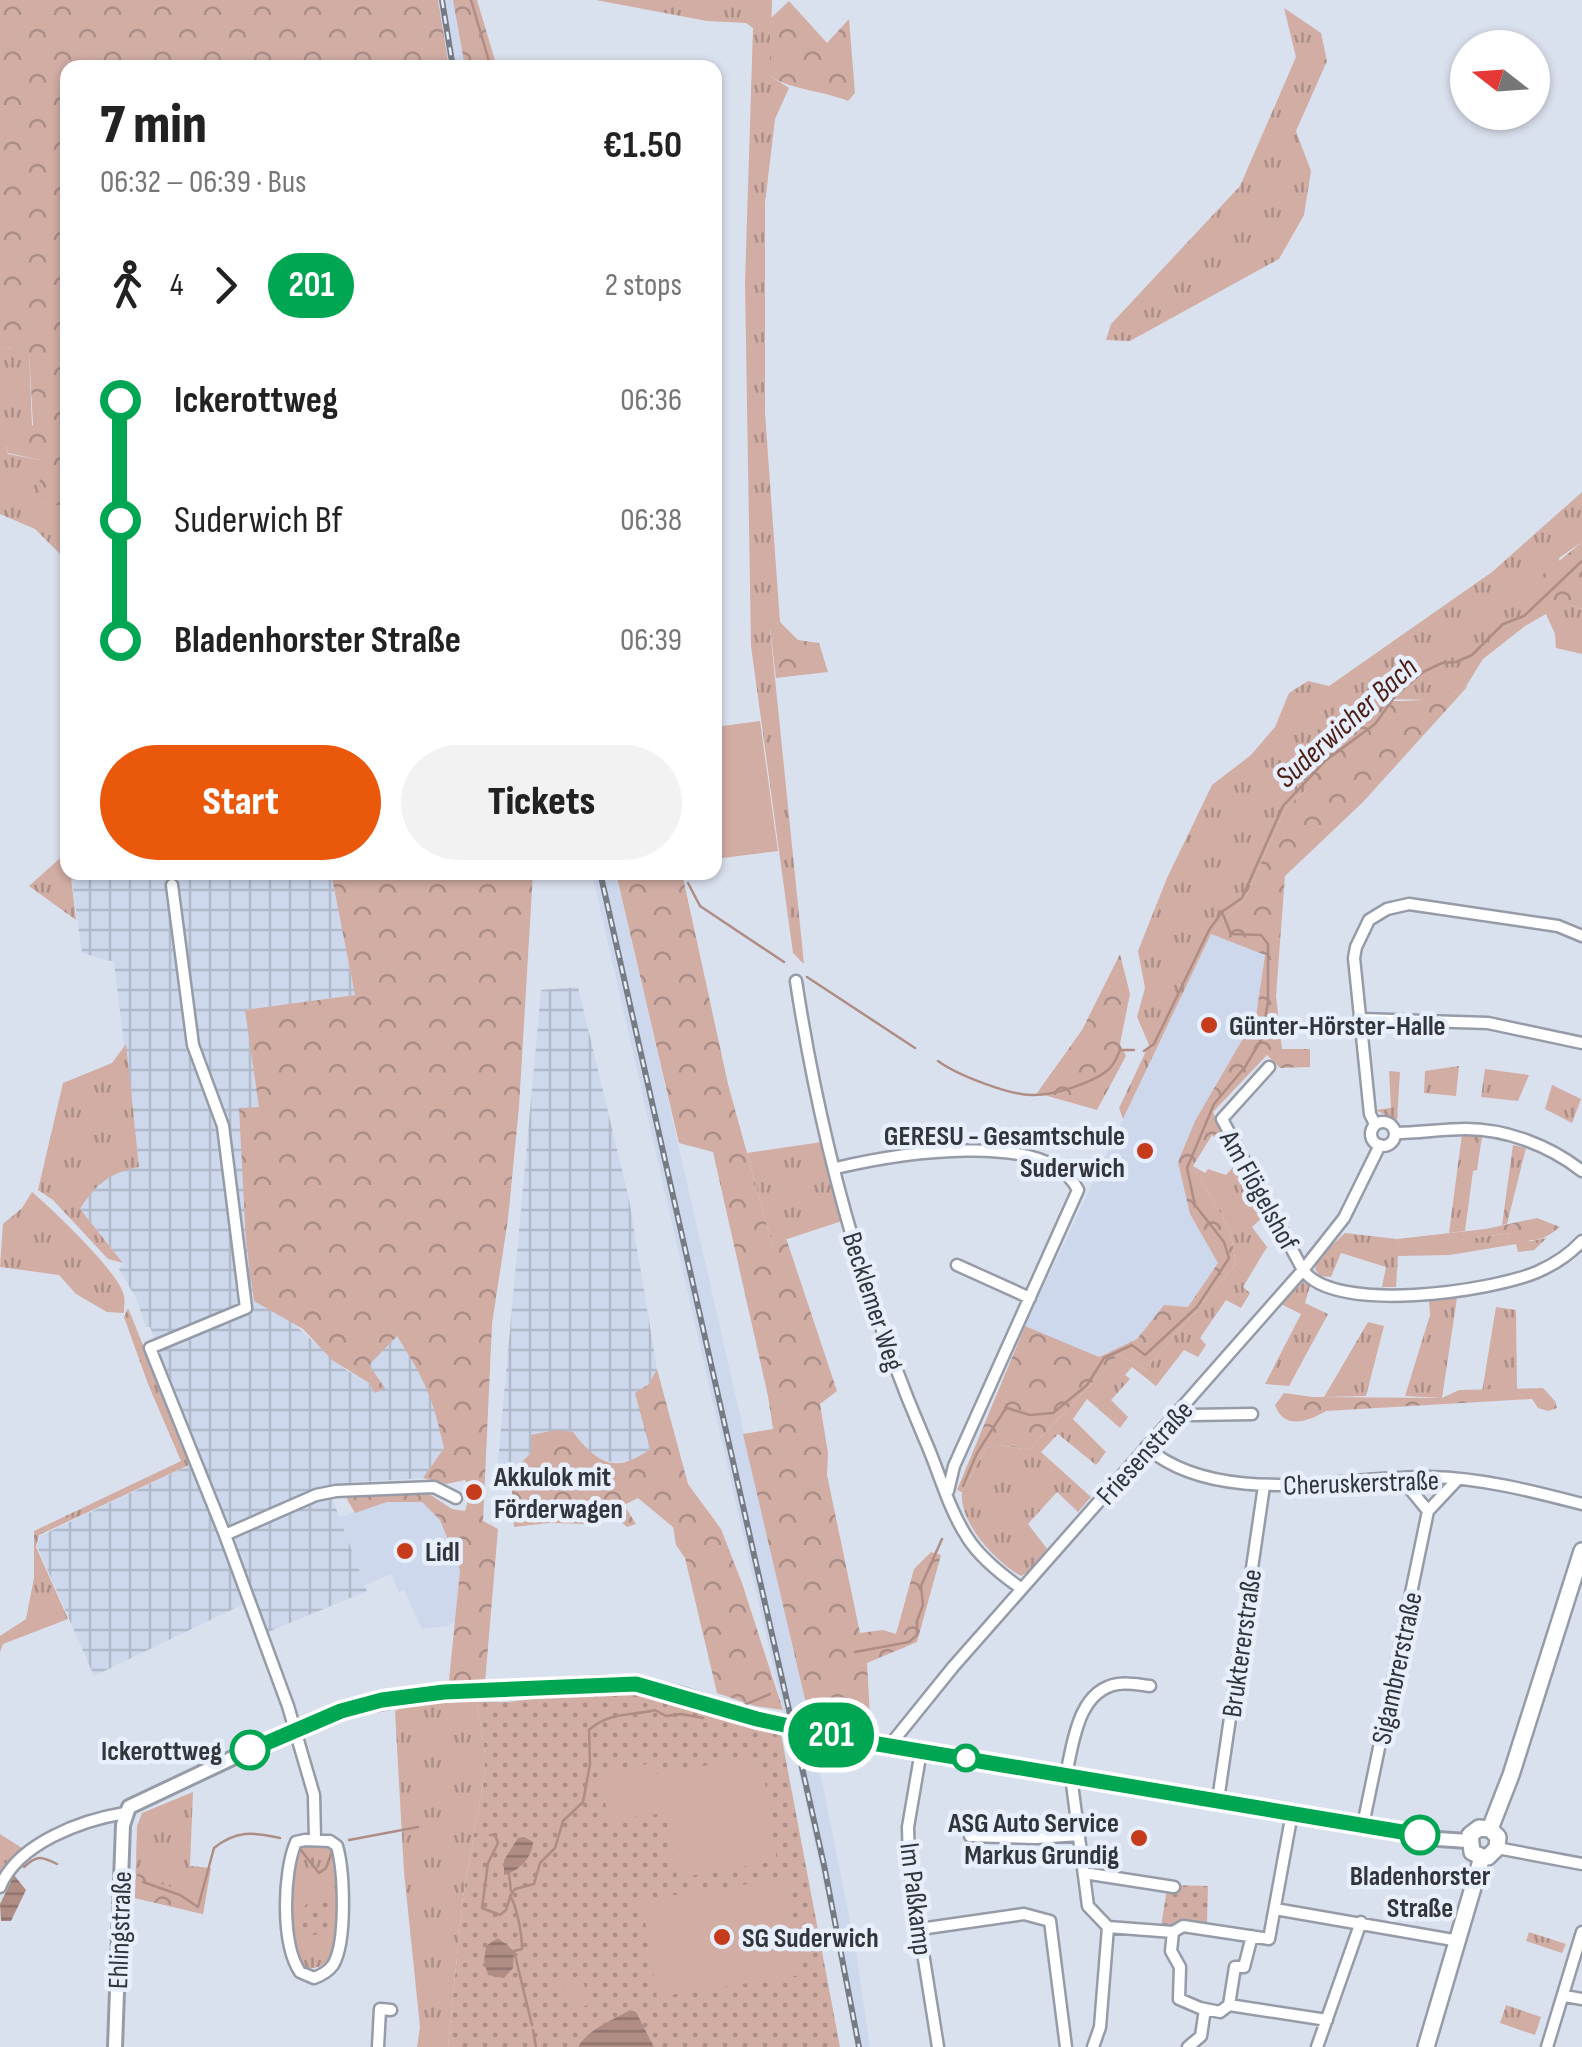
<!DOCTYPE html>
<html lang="en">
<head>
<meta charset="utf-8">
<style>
  :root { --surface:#fff; --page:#f2f2f2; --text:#222; --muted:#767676; --accent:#ea580c }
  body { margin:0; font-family:"Sofia Sans Condensed",sans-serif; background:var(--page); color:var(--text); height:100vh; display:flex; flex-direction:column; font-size:38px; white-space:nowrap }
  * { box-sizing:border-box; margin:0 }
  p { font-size:32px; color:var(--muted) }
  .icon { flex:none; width:55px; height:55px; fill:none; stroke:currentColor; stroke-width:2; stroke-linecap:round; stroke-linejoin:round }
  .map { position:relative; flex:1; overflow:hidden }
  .panel { position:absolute; left:60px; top:60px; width:662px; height:820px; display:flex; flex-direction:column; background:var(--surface); border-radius:20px; box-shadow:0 2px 8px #0004 }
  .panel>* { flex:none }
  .badge { padding:0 20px; border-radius:32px; font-size:35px; line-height:65px }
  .needle { width:65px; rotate:287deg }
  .tools { position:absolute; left:1450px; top:30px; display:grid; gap:20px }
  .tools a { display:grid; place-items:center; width:100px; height:100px; border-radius:50%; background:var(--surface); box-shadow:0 2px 8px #0004; font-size:50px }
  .map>.badge { position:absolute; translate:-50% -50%; box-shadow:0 0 0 5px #fff }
  .legs { display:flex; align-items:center; gap:15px; height:110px; padding:0 40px; font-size:32px }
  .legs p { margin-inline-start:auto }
  .head { display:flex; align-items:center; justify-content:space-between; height:170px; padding:0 40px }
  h1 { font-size:55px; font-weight:800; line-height:75px }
  .cta { display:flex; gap:20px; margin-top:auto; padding:20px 40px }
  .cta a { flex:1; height:115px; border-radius:60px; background:var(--accent); color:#fff; font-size:40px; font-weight:800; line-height:115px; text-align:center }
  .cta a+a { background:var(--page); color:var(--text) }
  ul { padding:0 40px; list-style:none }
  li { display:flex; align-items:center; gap:35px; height:120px; font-size:38px }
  li i { display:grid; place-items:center; width:15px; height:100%; margin:0 12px; background:currentColor }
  li i::after { content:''; width:25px; height:25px; margin:-12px; border:8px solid; border-radius:50%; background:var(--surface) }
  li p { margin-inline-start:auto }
  li:first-child i { background:linear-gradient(#0000 50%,currentColor 0) }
  li:last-child i { background:linear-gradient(currentColor 50%,#0000 0) }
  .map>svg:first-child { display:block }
</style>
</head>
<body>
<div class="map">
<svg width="1582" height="2047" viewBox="0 0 1582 2047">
  <defs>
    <pattern id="industrial-grid" width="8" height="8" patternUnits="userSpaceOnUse" patternTransform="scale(2.5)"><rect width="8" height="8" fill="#cdd8ec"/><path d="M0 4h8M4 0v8" fill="none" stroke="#b0bacb"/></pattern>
    <pattern id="grass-tufts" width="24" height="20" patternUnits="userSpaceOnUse" patternTransform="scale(2.5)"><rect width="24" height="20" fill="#d1ada4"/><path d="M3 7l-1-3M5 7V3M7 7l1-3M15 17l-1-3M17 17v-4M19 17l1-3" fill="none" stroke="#aa8e87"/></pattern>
    <pattern id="forest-crowns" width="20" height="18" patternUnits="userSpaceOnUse" patternTransform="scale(2.5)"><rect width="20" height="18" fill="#d1ada4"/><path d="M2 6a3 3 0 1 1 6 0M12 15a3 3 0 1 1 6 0" fill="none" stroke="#aa8e87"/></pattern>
    <pattern id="park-dots" width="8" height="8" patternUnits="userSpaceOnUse" patternTransform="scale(2.5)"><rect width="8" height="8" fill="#d1ada4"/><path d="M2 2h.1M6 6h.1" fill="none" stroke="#aa8e87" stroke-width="1.8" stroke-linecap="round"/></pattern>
    <pattern id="water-rules" width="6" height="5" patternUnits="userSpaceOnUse" patternTransform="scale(2.5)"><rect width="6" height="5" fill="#b08d84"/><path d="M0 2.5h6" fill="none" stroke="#90746d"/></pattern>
  </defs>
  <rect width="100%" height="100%" fill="#dae1ee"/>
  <path fill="#cdd8ec" d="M438,0h15l12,67h-16z
    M592,873h24l195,852 -23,-5 -4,-6z
    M1211,934l54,21 -9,61 -61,105 -16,41 11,52 28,49 -30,44 -24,-2 -27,34 -39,18 -73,-31z
    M387,1502h35l18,18 20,50 -5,51 -8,5 -25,3 -18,-39 -5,2 -8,-18 -26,11 -26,-68z
    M790,1732l23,4 42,210 15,101h-14l-18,-99z"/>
  <path fill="url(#industrial-grid)" d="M74,872l257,1 24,122 -109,15 14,97 -21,2 51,212 56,49 23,13 6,10 9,-6 -16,-22 29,-30 36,61 11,52 -21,30 -92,6 -1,8 37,99 -99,41 -14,-33 -160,77 -57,-130 3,-10 162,-77 -52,-132h-4l-9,-27 -18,-31 4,-6 -43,-54 16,-24 23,-14 20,-4 -25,-205 -32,-9 -11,-77z
    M578,987l51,212 28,170 -8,15 -13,9 14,56 -15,11 -24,2 -16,-4 -22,-26 -42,21 -20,20 -14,-1 44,-482z"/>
  <path fill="url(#grass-tufts)" d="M596,0h176l-2,76 19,12 -14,31 -10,84v210l15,209 -10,7 34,335 -11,-11 -42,-307 -6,-363 8,-255 -7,-5 -39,-2z
    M1284,8l37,25 6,28 -31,70 15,40 -7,44 -25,44 -149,82 -24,-1 5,-16 129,-138 56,-129z
    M4,348l25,2 3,76 -26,20 2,8 32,6 1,43 26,2v56l-32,-32 -35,-15v-164z
    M1582,492v50l-23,16 5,44 18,7v45l-26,-6 -1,-14 -9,-20 -21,12 -42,33 -18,29 -29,12 -53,-1 -75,89 -22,20 -41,90 -34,36 -88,185 -4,-11 30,-63 -12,-28 8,-29 -7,-37 29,-73 45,-93 39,-30 24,-28 14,-34 19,-12 21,5 163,-114z
    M67,852l1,20 6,1 -3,4 5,43 -47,-34z
    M126,1044l13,123c-30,6 -43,17 -59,42l43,54 -15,-4 -55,-59 -15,-10 25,-107 49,-20z
    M1459,1066l-3,30 -32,-3 1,-22z
    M1485,1069l44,6 -11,26 -37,-4z
    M1389,1071l11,1 -3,48 -22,-10 16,-2z
    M1552,1085l29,14 -9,24 -27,-14z
    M1462,1134l20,2 -5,34 -4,1 -8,60 -16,2z
    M822,1142l20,79 -70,23 -25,-91z
    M1513,1145l13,3 -19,76 -5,1z
    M1193,1166l12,7 3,-4 18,6 8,-9 7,3 25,45 -14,13 15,20 -24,40 7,6 -9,15 -15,-8 -26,38 6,7 -8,12 -14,-7 -28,36 -24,-19 -7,8 5,4 -19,21 17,17 -8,11 -33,-29 -14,20 33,33 -10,13 -38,-31 -17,18 50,45 -13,15 -21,-20 -29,32 20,26 -18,21 -9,5c-25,-14 -62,-53 -59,-84l24,-44 13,-3 30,5 90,-96 26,16 91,-106 -6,-34z
    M32,1192c19,16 89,82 92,104 1,5 0,11 0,17l-17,-1 -31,-18 -17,-19 -59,-8 3,-43 19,-16z
    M1345,1233l52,6 3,9 111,-15 20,8 16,-3 -13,12 -16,2 -2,-8 -66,11 -52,1 -2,31h-14l4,-20 -45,-14 -10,24 -11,-1 -5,-7 3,-11z
    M1303,1282l7,4 -5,17 23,11 -39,72 -24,-2 36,-70 -20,-10z
    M1457,1298l-15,100 -37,-2 25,-81 -1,-15z
    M1496,1307l20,3 1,81 -35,1z
    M128,1308l63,156 -152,71 -3,12 32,72 -65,25 -3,8v-16l26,-17 8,-41v-47l147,-70 -33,-77 -24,-67z
    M1368,1322l16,4 -18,70 -42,1z
    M477,1702l8,52 -1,23 -21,120 -15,150h-31l3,-20 -16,-155 -9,-161 16,-8z
    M193,1792l-3,74 21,2 -8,46 -68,-16 2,-72 5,-13z
    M0,1834l25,16 -16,13 -9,15z
    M332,1845c8,35 13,84 -3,116 -55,39 -36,-94 -31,-115z
    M1529,1932l37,12 -4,9 -36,-12z
    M1506,2005l35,12 -6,18 -35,-12z"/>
  <path fill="url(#forest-crowns)" d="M0,0h438l11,67 -381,1 -1,438 -28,-3 1,-43 -32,-7 -2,-8 27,-20 -4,-74 -24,-3 -5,2z
    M453,0h24l20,67h-32z
    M789,1l38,42 22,-24 6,74 -7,8c-27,-11 -54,-10 -78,-25v-57z
    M1582,542v67l-18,-7 -17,12 -17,-29z
    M780,622l18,18 21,3 9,29 -52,6 -6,-50z
    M1468,686l-105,116 -78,74 -9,120 6,53h28v18l-30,1 -13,-13 -54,57 16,35 -17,-12 -19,31 37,64 6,34 -91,106 -26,-16 -90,96 -29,-5 -14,3 -24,44 -5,-2 68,-164 74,31 38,-18 27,-34 24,2 30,-44 -28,-49 -12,-52 17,-41 61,-105 9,-61 -54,-21 34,-36 41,-90 21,-19 -8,-16c31,-112 100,-48 169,-87z
    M331,873h202l-14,234 -11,112 -16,105 -9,197 15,8 -13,154 -29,1 -7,-4 11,-110 -20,-50 -18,-18h-35l-32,11 -8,-14 1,-6 75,-3 29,19 13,2 6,-22 -6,-9 -19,4 -23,-6 21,-30c-11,-50 -19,-68 -47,-112l-28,29 16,23 -10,5 -6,-10 -37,-23 -29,-31 -49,-28 -8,-59 -7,-134 20,-1 -14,-97 110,-15z
    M616,873h66l46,211 44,160 14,-6 51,153 -17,13 8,49 -1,22 33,158 23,-3 13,4 18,-65 17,-17 10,3 -24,87 -50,21 4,71 -60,-9 -68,-291 30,-5 -5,-33 -55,-244 -34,-9z
    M1120,954l10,40 -10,50 6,12 -29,54 -60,-17 45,-63z
    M1537,1218l23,9c-17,14 -30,18 -50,6l-110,16 -3,-10 89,-10z
    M657,1369l31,115 33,45 21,54 41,127 -28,-4 -38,-13 -32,-135 -9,-13 -3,-18 -35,-29 -14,7 12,19 -9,3 -11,-10h-11l-14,7 -42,-1 -35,4 -3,-54 20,-20v-18l25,-5 17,2c24,31 42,43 77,17l-15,-56 14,-9z
    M1543,1388l12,13 2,7 -9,3 -10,-3 -6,-9 -206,12c-17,10 -42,20 -51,-6l9,-12 29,4 129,1 17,-8z
    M137,1872l24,12 44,12 -2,18 -68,-16z"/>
  <path fill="url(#park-dots)" d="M620,1690l70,13 91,31 59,313h-392l15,-150 21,-120 1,-23 -8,-52h30l66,-8 5,-3z
    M1171,1885l37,1 -1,39 -25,-4 -12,7 -9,-1 6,-39z
    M322,1897l7,3 -1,25 -6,8 -17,4 -4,-3c-4,-18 1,-34 21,-37z"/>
  <path fill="#d1ada4" d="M760,721l18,130 -63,8v-132z
    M761,1756l16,105 -100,17 -11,-65 -58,7 -7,-49 53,-8 2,11z
    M787,1878l14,97 -144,22 -15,-97z
    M580,1975l12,28 -18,8 -12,-28z"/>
  <path fill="url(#water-rules)" d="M524,1837l9,5c-1,16 -14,29 -29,33v-15l14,-22z
    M14,1875l12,15 -15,31h-10l-1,-17z
    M498,1938l16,13 -1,17 -9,10 -16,-3 -4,-14 2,-15z
    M630,2010l6,2 18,35h-76c10,-18 35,-27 52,-37z"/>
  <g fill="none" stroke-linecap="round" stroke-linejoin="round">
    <path stroke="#b08d84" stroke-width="2.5" d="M471,0l20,68
      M688,883l12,23 84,56
      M807,977l108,71
      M1144,1051l10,-7 55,-114 14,-19 19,-13 41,-92 42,-45 50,-37 21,-29 27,-23 19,-9 14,-1 16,-7 31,-31 21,-8 58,-55
      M938,1061c19,14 73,35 96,34 21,0 58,-12 74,-25 6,-5 9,-13 12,-20h14
      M963,1486l14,-33 27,-42 3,-3 23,7 23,-2 34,-28 17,-27 28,-13 13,10 52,-48 32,-49 -5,-16 -29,-37 -8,-37 27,-64 31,-37 16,-27 7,-38v-58l-7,-9 -30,-1 -9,-22
      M855,1652l54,-10 8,-7v-14l6,-16 -2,-19 21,-47
      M744,1705l26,-11
      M490,1835h5l3,8 -10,20 -6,45 18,7 6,-5 4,-13
      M349,1840l69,-13
      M300,1849l19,24 7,-5 6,-16
      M24,1867c13,-12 17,-11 33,-3
      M509,1874l2,17
      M143,1882l37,13 18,12 16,-59c22,-18 39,-16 66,-10
      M532,2025l-18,-74 8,-2c0,-14 -5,-43 -12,-53l5,-7 19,-5 6,-21 15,-15 8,-27 20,-19 7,-38 -1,-34c21,-19 43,-14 66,-20l11,6 15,-2 22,4
      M533,2030l3,17"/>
    <g stroke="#959ca8" stroke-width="15">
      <path id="minor" d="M172,885l21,160 30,81 23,182 -96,40 75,187 63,171 26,89 1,45
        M796,981c24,157 66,313 129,459 14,31 23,68 42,97 13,21 35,38 55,52
        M1361,1019l127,4 94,20
        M1269,1067l-47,52 81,151c32,45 189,21 234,2 16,-7 33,-18 45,-31
        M1371 1134a12 12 0 1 1 24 0a12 12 0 1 1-24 0Z
        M1375,1124l-5,-10 -16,-156 2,-11 13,-27 18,-11 22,-5 149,22 24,10
        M1395,1133c24,0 47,-4 71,-4 41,0 84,17 116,42
        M836,1168c55,-13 212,-41 242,22l-124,276 -6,25
        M957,1265l73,33
        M1182,1410l10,5 60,-1
        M1146,1447c72,62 198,29 284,30 52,1 102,14 152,27
        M1402,1479l26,32
        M225,1535l91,-40 20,-4 98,-4 22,11
        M890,1745l63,-78 350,-397 41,-52 36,-73
        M921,1751l-13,76 1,38 29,182
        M1066,1775c7,-32 12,-85 52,-91 10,-2 22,1 32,2
        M1071,1776l17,130 20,21 -8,100 -7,20
        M1218,1800l46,-314
        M1363,1825l65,-314 30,-32
        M970,1836l66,2 43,-3
        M305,1840l25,1 7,5c7,25 10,96 -4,119 -5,7 -11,10 -19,13l-14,-6c-19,-28 -17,-100 -4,-130z
        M1497,1848l85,16
        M1084,1873l90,14
        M0,1887c18,-44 82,-67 125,-74
        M1275,1909l184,32
        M1108,1927l65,5 10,-6 86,13 23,-126
        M920,1929l104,-15 26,7 16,126
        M1173,1932l-2,19 9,16 -1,32 21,9 20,4 9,-7
        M1565,1996l17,3
        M1229,2005l98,15
        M1229,2005l6,-38h9l8,-31
        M378,2047l2,-38 11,1
        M1188,2047l13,-11 4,-27
        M1317,2047l44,-125
        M1547,2047l35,-115"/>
    </g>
    <g stroke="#959ca8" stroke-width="18">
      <path id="tertiary" d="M115,2047l8,-222 6,-18 165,-78 63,-22 87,-15 162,-9 30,1 47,11 74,24 103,22 578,98 30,2"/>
    </g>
    <g stroke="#959ca8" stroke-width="20">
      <path id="secondary" d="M1490,1829l21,-54 71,-224
        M1482,1857l-10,-5 -2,-17 9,-7 11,1
        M1482,1857h6l9,-9 1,-11 -8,-8
        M1426,2047l56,-190"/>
    </g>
    <use href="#minor" stroke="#fff" stroke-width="10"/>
    <use href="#tertiary" stroke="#fff" stroke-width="12"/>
    <use href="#secondary" stroke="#fff" stroke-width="15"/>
    <g stroke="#777c84" stroke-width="6">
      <path id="rail" d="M442,0l11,68
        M600,872l224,993 35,182"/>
    </g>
    <use href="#rail" stroke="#e7eefc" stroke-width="2.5" stroke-dasharray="8" stroke-linecap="butt"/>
  </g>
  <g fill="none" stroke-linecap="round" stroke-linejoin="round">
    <g stroke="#fff" stroke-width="22">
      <path id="line-1" d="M250,1750l91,-39 41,-11 62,-8 192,-8 121,35 97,21 566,95"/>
    </g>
    <use href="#line-1" stroke="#00a651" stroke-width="15"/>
  </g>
  <g fill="#c53b1b" stroke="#e7eefc" stroke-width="4">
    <circle cx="1209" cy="1025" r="10"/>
    <circle cx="1145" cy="1151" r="10"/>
    <circle cx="474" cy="1492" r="10"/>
    <circle cx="405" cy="1551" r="10"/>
    <circle cx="1139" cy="1838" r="10"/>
    <circle cx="722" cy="1937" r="10"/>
  </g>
  <g fill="#fff" stroke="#00a651" stroke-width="5">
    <circle cx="250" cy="1750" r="18"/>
    <circle cx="966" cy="1758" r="12"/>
    <circle cx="1420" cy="1835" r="18"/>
  </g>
  <g text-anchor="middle" stroke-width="9" stroke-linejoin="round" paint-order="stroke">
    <g font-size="28" font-weight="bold" fill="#32353a" stroke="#e7eefc" text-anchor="start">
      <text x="1229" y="1035">Günter-Hörster-Halle</text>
      <text x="1125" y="1145" text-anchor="end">GERESU - Gesamtschule<tspan x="1125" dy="32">Suderwich</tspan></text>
      <text x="494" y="1486">Akkulok mit<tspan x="494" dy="32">Förderwagen</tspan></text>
      <text x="425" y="1561">Lidl</text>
      <text x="1119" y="1832" text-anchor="end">ASG Auto Service<tspan x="1119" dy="32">Markus Grundig</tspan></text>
      <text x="742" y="1947">SG Suderwich</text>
    </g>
    <g font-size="28" fill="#32353a" stroke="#e7eefc">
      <text transform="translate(1260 1190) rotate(61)" y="10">Am Flögelshof</text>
      <text transform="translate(874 1301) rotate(72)" y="10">Becklemer Weg</text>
      <text transform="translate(1144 1452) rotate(-48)" y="10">Friesenstraße</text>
      <text transform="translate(1361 1482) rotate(-2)" y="10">Cheruskerstraße</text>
      <text transform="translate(1241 1643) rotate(-82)" y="10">Bruktererstraße</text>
      <text transform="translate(1396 1668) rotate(-78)" y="10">Sigambrerstraße</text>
      <text transform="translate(917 1899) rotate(83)" y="10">Im Paßkamp</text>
      <text transform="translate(119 1930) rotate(-88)" y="10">Ehlingstraße</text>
    </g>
    <g font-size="28" font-weight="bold" fill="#32353a" stroke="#e7eefc" text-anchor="end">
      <text x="222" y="1760">Ickerottweg</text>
      <text x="1420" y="1885" text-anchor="middle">Bladenhorster<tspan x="1420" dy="32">Straße</tspan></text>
    </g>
    <g font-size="30" font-style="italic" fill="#4c1d12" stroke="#e7eefc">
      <text transform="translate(1346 722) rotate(-42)" y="10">Suderwicher Bach</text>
    </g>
  </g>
</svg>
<div class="tools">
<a><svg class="needle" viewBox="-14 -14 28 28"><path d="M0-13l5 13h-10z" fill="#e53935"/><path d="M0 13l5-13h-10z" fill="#767676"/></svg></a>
</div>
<b class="badge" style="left:831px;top:1735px;background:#00a651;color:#fff">201</b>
<section class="panel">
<div class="head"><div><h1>7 min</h1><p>06:32 – 06:39 · Bus</p></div><b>€1.50</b></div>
<div class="legs"><svg class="icon" aria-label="walk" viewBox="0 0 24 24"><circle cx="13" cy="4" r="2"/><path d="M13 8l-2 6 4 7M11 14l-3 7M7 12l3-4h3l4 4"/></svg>4<svg class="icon" aria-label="forward" viewBox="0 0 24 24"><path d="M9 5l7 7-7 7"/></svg><b class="badge" style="background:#00a651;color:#fff">201</b><p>2 stops</p></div>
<ul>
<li><i style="color:#00a651"></i><b>Ickerottweg</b><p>06:36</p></li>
<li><i style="color:#00a651"></i><span>Suderwich Bf</span><p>06:38</p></li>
<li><i style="color:#00a651"></i><b>Bladenhorster Straße</b><p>06:39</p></li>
</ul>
<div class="cta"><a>Start</a><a>Tickets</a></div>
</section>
</div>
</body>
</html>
